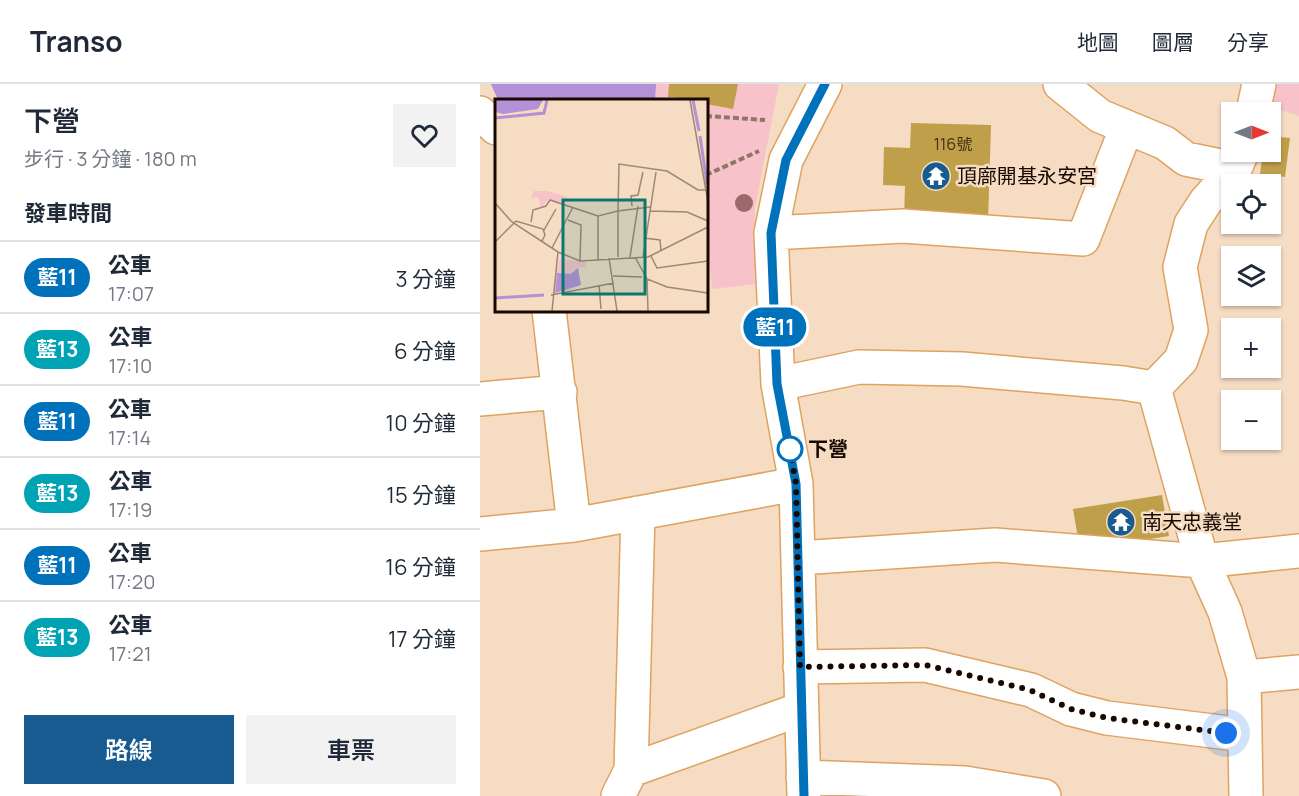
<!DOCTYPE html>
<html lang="zh-TW">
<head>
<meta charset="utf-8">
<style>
  :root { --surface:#fff; --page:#f2f2f3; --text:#1f2937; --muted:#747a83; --line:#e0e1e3; --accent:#185b90 }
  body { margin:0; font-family:Manrope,"Noto Sans TC",sans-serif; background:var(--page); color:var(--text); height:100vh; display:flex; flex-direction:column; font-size:22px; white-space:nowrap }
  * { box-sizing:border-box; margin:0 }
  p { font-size:20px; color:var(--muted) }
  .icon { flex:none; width:33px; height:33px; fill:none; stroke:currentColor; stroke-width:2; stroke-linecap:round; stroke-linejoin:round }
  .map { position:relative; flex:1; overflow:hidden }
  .sheet { display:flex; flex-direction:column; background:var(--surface); width:480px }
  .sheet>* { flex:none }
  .badge { padding:0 12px; border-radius:20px; font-size:21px; line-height:39px }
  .needle { width:39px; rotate:90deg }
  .tools { position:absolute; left:741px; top:18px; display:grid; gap:12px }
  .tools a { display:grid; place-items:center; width:60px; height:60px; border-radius:0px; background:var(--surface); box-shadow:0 2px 4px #0004; font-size:30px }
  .you { position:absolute; width:30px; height:30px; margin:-15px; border:4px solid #fff; border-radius:50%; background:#1a73e8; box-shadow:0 0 0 9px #1a73e833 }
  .map>.badge { position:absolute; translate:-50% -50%; box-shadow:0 0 0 3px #fff }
  h2 { padding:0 24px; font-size:22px; line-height:54px }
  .round { display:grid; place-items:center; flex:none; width:63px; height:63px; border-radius:0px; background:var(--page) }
  .summary { display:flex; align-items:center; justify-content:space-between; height:102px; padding:0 24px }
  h1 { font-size:28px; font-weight:600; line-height:45px }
  .primary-button { display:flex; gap:12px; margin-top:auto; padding:12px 24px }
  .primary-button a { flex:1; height:69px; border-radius:0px; background:var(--accent); color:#fff; font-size:24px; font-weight:600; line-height:69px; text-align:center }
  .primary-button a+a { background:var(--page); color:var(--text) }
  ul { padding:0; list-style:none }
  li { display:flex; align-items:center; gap:18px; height:72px; padding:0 24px; border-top:2px solid var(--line) }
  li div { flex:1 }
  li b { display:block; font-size:22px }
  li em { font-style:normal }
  li .badge { min-width:66px; font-weight:700; text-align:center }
  header { display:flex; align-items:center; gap:36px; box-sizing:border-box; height:84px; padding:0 30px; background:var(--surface); border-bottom:2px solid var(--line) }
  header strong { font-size:28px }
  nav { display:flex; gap:33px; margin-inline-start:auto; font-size:21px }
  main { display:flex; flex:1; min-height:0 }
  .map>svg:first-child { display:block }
</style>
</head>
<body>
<header>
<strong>Transo</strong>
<nav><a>地圖</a><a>圖層</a><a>分享</a></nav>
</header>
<main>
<section class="sheet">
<div class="summary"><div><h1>下營</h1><p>步行 · 3 分鐘 · 180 m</p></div><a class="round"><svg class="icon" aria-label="heart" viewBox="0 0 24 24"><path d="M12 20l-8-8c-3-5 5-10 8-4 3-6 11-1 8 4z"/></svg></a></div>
<h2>發車時間</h2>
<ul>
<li><span class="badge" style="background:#0072bc;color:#fff">藍11</span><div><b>公車</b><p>17:07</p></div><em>3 分鐘</em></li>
<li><span class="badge" style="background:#00a3b4;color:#fff">藍13</span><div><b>公車</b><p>17:10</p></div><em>6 分鐘</em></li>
<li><span class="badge" style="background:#0072bc;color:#fff">藍11</span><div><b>公車</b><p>17:14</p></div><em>10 分鐘</em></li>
<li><span class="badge" style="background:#00a3b4;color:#fff">藍13</span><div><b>公車</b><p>17:19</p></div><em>15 分鐘</em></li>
<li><span class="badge" style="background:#0072bc;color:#fff">藍11</span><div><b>公車</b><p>17:20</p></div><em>16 分鐘</em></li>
<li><span class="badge" style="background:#00a3b4;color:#fff">藍13</span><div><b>公車</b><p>17:21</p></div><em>17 分鐘</em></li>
</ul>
<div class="primary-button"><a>路線</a><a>車票</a></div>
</section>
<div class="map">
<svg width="819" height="712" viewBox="0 0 819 712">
  <rect width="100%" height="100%" fill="#f5dcc3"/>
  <path fill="#f8c2cb" d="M11,0h288l-24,124 1,76 -44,5 -6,-63v-126h-208z
    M784,0h35v32l-37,-12z"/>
  <path fill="#b490d6" d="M11,0h165l-1,16h-157z"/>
  <path fill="#c09f4b" d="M189,0h69l-5,25 -27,-5v-4l-38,-3z
    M431,39l80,2 -3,96 -84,-2 1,-33 -22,-1 1,-38 26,1z
    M790,52l20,2 -5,39 -25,-3 3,-22h7z
    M682,411l7,41 -89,14 -7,-41z"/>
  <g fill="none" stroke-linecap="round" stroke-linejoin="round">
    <g stroke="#dea360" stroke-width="36">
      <path id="minor" d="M580,0l40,32 65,27 21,16 49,10
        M773,28l6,-28
        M0,29l16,15
        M291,149l132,-7 180,13 43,-110
        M69,226l25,215
        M298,300l81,-17 103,2 161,14 31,5 48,173 97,-10
        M674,304l27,-28 10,-30 -11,-63 11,-43 15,-23 29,-32 7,-17
        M0,315l80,-7
        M0,450l94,-9 222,-41
        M319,474l196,-13 207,16 23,51 19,65 2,119
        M320,583l125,-2 106,25 40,19 36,9 138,17
        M764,593l55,-5
        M151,686l7,-257
        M323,693l162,6 79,13
        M138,712l13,-26 170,-61
        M324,712l-8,-312 -18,-100 -7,-151 15,-73 39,-76"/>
    </g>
    <path stroke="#8d7867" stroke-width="4" stroke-dasharray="6 3" stroke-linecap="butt" d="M226,32l59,4
      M226,91l53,-24"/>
    <use href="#minor" stroke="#fff" stroke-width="33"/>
  </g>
  <circle fill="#9e676b" cx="264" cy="119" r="9"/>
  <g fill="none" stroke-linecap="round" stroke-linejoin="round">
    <g stroke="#fff" stroke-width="14">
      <path id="line" d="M324,712l-8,-312 -19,-100 -6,-151 15,-73 39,-76"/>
    </g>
    <use href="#line" stroke="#0072bc" stroke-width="9"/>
    <path stroke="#180800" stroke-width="6" stroke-dasharray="0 10.8" d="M310,365l-1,-5 7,40 4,183 125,-2 105,25 41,19 36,9 119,15"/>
  </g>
  <defs>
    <g id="temple-disc" transform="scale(1.5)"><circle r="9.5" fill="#185b90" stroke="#f5dcc3"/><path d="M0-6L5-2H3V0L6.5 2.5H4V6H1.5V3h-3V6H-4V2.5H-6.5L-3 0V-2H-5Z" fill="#fff"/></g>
  </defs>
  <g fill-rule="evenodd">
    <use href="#temple-disc" x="456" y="92"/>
    <use href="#temple-disc" x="641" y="438"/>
  </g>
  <circle fill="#fff" stroke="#0072bc" stroke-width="3" cx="310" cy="365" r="12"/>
  <g text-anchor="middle" stroke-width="5" stroke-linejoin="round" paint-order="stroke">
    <g font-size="16" fill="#422e13">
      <text x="473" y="66">116號</text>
    </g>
    <g font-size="20" fill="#180800" stroke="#f5dcc3" text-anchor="start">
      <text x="477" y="99">頂廍開基永安宮</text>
      <text x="662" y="445">南天忠義堂</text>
    </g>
    <g font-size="20" font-weight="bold" fill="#180800" stroke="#f5dcc3" text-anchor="start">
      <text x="328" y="372">下營</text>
    </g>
  </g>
  <g transform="translate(15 15)">
    <rect width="213" height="213" fill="#f5dcc3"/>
    <path d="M39,92h14l19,6 -2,7 -16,-5 -8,8 -3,-10 -7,1zM65,160l26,3 1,5 -9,1 3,17 -15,7 -10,-19z" fill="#f8c2cb"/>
    <path d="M0,1h48l-5,9 -35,5 -8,-2zM83,169l3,17 -26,8 2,-20 14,1z" fill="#b490d6"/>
    <path fill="none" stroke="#b490d6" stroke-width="3" d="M198,1l6,31M0,19l49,-5 3,-13M205,37l7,48M0,199l49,-3"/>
    <path fill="none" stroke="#9d8775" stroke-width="1.5" d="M195,1l18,102M0,104l17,19 46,30 22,9 68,-4 60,-30M137,107l-1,-10 7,-1 5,-23M155,112l37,1 21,9M73,121l13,5 -1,36M36,123l2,-12 13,-4 4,-6 48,16M49,131l12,-21M149,139l16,2 1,11M0,143l21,-21 27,8 2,6 -3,6M57,149l21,-41M156,157l6,12 51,-7M123,158v-46l32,-4M135,158l8,-51M140,158l12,22 20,8 41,6M148,158l13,-85M114,159l8,53M103,161v-44l20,-5 1,-47 48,7 31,19h8M118,177l29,1M152,180l1,32M104,186l2,24M56,196l63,-12M57,212l6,-59"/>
    <path fill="#0f766e" fill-opacity="0.15" stroke="#0f766e" stroke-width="3" d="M68,101h82v94h-82z"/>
    <rect width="213" height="213" fill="none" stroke="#180800" stroke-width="3"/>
  </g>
</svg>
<div class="tools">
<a><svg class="needle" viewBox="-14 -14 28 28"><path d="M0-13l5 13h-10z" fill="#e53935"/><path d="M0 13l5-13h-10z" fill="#747a83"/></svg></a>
<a><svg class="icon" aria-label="locate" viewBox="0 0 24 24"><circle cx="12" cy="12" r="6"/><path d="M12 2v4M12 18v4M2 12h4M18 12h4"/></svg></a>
<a><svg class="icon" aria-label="layers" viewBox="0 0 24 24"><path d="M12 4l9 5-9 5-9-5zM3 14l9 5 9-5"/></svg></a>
<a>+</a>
<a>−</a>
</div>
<div class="you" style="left:746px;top:649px"></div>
<b class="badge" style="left:295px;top:243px;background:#0072bc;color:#fff">藍11</b>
</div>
</main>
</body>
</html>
